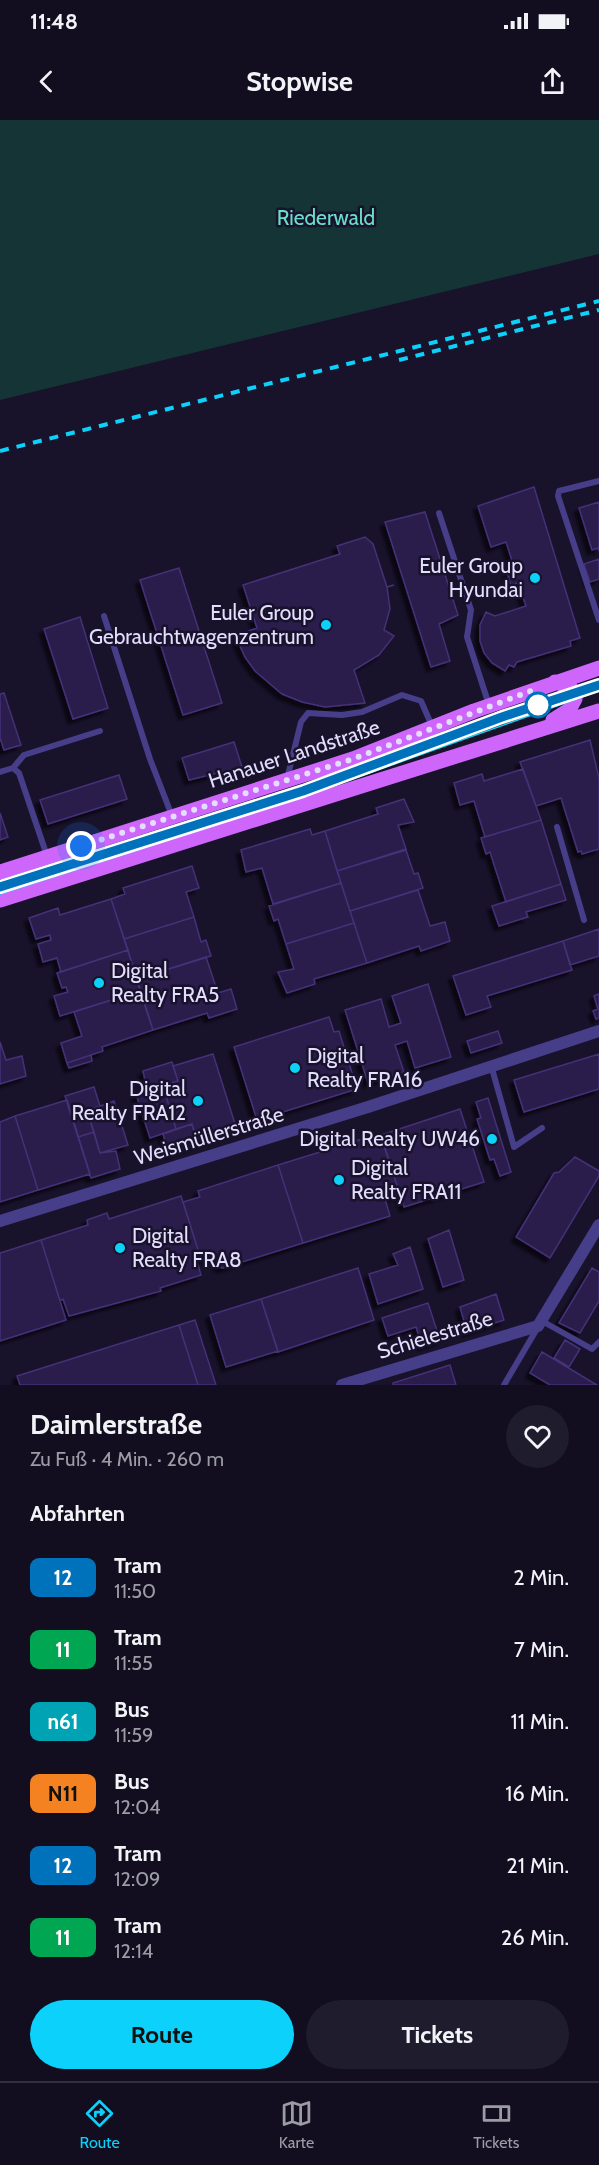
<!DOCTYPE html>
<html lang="de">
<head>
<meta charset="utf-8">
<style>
  :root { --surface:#120e20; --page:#1f1c2d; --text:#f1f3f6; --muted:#9c9ca5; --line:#312e3e; --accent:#0cd1fb }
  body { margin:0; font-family:Cabin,sans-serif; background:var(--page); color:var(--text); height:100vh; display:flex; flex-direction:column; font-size:22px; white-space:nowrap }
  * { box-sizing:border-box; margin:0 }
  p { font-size:20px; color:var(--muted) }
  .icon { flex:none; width:33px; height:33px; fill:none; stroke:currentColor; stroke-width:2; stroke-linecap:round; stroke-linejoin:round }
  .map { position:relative; height:1265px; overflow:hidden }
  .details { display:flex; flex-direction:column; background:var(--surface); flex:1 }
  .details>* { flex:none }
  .badge { padding:0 12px; border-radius:9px; font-size:21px; line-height:39px }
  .you { position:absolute; width:30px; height:30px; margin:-15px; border:4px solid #fff; border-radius:50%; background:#1a73e8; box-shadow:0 0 0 9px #1a73e833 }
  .map>.badge { position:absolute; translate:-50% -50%; box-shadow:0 0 0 3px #fff }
  h2 { padding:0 30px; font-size:22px; line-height:54px }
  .round { display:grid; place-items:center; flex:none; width:63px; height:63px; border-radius:32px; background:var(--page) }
  .summary { display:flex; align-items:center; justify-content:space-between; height:102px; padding:0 30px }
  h1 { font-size:28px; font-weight:700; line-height:45px }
  .primary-button { display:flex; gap:12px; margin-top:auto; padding:12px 30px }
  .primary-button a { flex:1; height:69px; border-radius:36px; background:var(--accent); color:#111; font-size:24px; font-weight:700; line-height:69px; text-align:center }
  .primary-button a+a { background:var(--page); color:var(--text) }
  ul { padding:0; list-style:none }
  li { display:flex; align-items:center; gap:18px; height:72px; padding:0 30px }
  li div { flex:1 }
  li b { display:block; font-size:22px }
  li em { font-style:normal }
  li .badge { min-width:66px; font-weight:700; text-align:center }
  .status { display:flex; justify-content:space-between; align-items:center; height:42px; padding:0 30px; background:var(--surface); direction:ltr }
  .status svg { height:16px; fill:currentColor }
  header { display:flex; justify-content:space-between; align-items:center; height:78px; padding:0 30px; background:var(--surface); font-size:27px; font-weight:700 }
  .tabs { display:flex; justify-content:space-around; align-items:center; height:84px; border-top:2px solid var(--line); background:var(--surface); font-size:16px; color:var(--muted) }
  .tabs a { display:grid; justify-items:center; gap:3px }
  .tabs .active { color:var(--accent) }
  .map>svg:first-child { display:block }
</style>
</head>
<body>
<div class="status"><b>11:48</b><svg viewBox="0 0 49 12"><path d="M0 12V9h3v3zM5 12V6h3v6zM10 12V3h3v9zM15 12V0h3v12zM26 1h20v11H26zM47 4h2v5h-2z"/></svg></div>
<header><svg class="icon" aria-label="back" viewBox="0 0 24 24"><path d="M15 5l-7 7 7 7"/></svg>Stopwise<svg class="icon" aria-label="share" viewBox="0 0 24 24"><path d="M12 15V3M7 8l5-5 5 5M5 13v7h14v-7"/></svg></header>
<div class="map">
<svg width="599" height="1265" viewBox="0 0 599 1265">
  <defs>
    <filter id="shadow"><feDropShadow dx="-4.5" dy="4.5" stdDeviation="1.5" flood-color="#0009"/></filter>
  </defs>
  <rect width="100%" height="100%" fill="#18122b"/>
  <path fill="#153435" d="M0,0h599v134l-599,146z"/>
  <path fill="#2b1e4c" stroke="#443077" stroke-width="1.5" filter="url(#shadow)" d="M534,367l46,151 -10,3 1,5 -54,16 -3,5 -5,-2 -4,6 -13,-8 -8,-10 -4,-12v-16l6,-13 9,4 31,-10 -8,-23 -7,2 -4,-12 8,-3 -9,-28 -15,5 -13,-41z
    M599,382v49l-1,-3 -6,2 -13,-42z
    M425,392l33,103 -19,9 11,37 -19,6 -46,-145z
    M365,417l8,7 14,43 7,-2 -7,2 3,22 -6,21 10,6 -15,19 -25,15 11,33 -40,4 -23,-5 -20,-8 -27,-23 -10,-14 -10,-22 -4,2 26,-9 -14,-43 97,-31 -3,-8z
    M599,439v20l-9,3 -6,-18z
    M179,448l43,135 -39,12 -43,-135z
    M80,497l28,91 -35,11 -29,-90z
    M4,573l17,52 -17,5 -4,-12v-44z
    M590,620l9,38v71l-17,5 -1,-3 -3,1 -17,-54 -25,8 -16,-44z
    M234,622l8,25 -53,13 -7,-22z
    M523,649l18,51 -56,17 -11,-36 -14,4 -6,-22 28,-9 2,7z
    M119,655l8,24 -79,25 -8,-24z
    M404,679l10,23 -16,3 8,24 -69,22 -12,-40 53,-17 -2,-6z
    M0,693l8,24 -8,3z
    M541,700l20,64 -55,18 -16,-50 -4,2 -5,-16z
    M310,709l2,6 13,-4 16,52 -68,21 -11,-36 -16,4 -5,-22z
    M406,730l8,24 4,-1 5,15 -73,23 -13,-40z
    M192,746l7,22 -13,4 8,25 -70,22 -13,-40 14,-5 -2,-6z
    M341,763l13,40 -68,21 -8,-25 -4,2 -5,-15z
    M561,764l5,16 -40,12 2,5 -29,9 -7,-20z
    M418,770l12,36 15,-4 5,19 -29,10 -2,-5 -52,17 -17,-52z
    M111,779l17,51 -67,22 -4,-14 -14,4 -5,-18 13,-4 -1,-5 -14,4 -7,-21 29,-10 2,7z
    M194,797l7,25 5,-2 5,16 -74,23 -13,-40z
    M354,803l13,40 -53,16 1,5 -28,9 -9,-21 16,-3 -8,-25z
    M599,809v27l-29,9 -7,-24z
    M563,821l9,29 -85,26 4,11 -25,8 -13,-39z
    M128,830l12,41 -80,25 -6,-20 14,-4 -2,-5 -4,1 -5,-15z
    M206,837l12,36 13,-4 6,20 -28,9 -2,-5 -54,17 -16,-51z
    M428,864l23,73 -36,11 -8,-27 -12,4 9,27 -36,11 -23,-73 36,-11 8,28 12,-4 -9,-27z
    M140,871l13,39 -51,17 1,4 -36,12 -6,-20 21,-7 -8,-24z
    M598,874h1v24l-3,1 -3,-8 5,-2 -4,-13z
    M329,897l5,15 5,-1 18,58 -100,31 -23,-73z
    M498,911l4,12 -31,10 -4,-12z
    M0,922l6,18 16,-4 4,20 -26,8z
    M213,934l23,73 -40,13 -4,-16 -16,5 -13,-43 15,-5 -5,-15z
    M599,934v35l-75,23 -10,-32z
    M91,935l1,6 -23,7 -2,-5z
    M172,942l6,19 -31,9 -4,-19z
    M163,966l13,43 -26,9 -14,-44z
    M94,967l6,19 -13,5 7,21 -16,5 -13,-41z
    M488,978l23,74 -11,4 -6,-17 -4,1 -13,-41 4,-1 -5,-16z
    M67,980l23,74 -52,16 -23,-74z
    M114,981l14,44 -28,8 -13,-42z
    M460,989l24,73 -80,25 -23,-72z
    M15,996l23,74 -38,12v-80z
    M192,1004l6,20 -29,10 -6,-20z
    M94,1012l6,21 16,-2 4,18 -29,9 -13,-41z
    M362,1019l2,7 18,-6 18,54 -15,5 5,17 -87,27 -25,-78z
    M575,1037l24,14v5l-49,82 -34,-21 38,-64 5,-1z
    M278,1045l25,78 -80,25 -4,-1 -4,-12 -18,6 -1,-3 4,-2 -17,-54 17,-5 -2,-6z
    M181,1076l19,60 -4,2 5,17 -41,13 1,3 -92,25 -6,-17 -3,2 -19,-61 47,-15 -1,-5 20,-7 2,6z
    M449,1110l15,50 -21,7 -15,-48z
    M41,1120l25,80 -66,21v-88z
    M410,1127l13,42 -45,15 -9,-30 29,-9 -5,-11z
    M358,1148l16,52 -96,32 -17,-53z
    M592,1148l7,4v29l-19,32 -21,-10z
    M496,1174l8,26 -37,12 -7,-25z
    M261,1179l17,52 -52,16 -16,-52z
    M428,1183l12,37 -18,6 -6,-19 -28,9 -6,-18z
    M195,1200l21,65h-18l-19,-60z
    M179,1205l19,60h-178l-3,-9z
    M565,1220l15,9 -11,18 -15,-9z
    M542,1232l55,33h-47l-20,-12z
    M450,1245l6,20h-63v-2z"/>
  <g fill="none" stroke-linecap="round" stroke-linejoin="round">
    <path stroke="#463e89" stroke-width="6" d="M599,361l-40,10 -1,5 41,124
      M439,393l32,97 -4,27 22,68
      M104,496l46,143 22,57
      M13,648l11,-13 76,-24
      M0,652l13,-4 6,5 28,83
      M287,659l14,-57 7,-9 34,2 20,-3 40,-17 19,6 11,25
      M557,707l27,93
      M491,945l23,82 28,-19
      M542,1201l50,28 7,-7
      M504,1265l34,-58"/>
    <path stroke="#463e89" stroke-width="12" d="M0,1101l368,-114 231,-76
      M342,1265l196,-59 61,-101"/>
    <path stroke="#cf66fc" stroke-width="15" d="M553,600l16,-10 6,-11 -5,-12 -15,-5
      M0,752l353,-113 121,-48 125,-43
      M0,780l599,-189"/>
    <path stroke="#0cd1fb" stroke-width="1.5" d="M0,774l305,-98 294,-105"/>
    <path stroke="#0cd1fb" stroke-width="4" stroke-dasharray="9 8" stroke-linecap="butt" d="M399,240l200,-50
      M0,331l599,-150"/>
  </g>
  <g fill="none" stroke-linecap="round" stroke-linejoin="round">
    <g stroke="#fff" stroke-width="14">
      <path id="line" d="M0,767l303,-96 199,-74 97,-32"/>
    </g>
    <use href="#line" stroke="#0072bc" stroke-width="9"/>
    <path stroke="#e3ddfe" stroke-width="6" stroke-dasharray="0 10.8" d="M81,726l272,-87 180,-69 5,15"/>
  </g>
  <g fill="#0cd1fb" stroke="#18122b" stroke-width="2">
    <circle cx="535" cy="458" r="6"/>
    <circle cx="326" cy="505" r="6"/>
    <circle cx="99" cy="863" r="6"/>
    <circle cx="295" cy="948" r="6"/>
    <circle cx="198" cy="981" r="6"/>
    <circle cx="492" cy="1019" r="6"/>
    <circle cx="339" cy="1060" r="6"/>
    <circle cx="120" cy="1128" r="6"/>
  </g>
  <circle fill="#fff" stroke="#0072bc" stroke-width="3" cx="538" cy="585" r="12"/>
  <g text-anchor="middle" stroke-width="5" stroke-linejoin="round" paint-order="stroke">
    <g font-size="21" fill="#68dfca" stroke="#18122b">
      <text x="326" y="105">Riederwald</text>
    </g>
    <g font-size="21" fill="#e3ddfe" stroke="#18122b" text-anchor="end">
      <text x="523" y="453">Euler Group<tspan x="523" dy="24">Hyundai</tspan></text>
      <text x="314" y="500">Euler Group<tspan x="314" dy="24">Gebrauchtwagenzentrum</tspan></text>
      <text x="111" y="858" text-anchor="start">Digital<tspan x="111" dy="24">Realty FRA5</tspan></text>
      <text x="307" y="943" text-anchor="start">Digital<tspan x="307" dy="24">Realty FRA16</tspan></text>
      <text x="186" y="976">Digital<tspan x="186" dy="24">Realty FRA12</tspan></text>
      <text x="480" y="1026">Digital Realty UW46</text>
      <text x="351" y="1055" text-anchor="start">Digital<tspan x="351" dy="24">Realty FRA11</tspan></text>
      <text x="132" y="1123" text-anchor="start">Digital<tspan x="132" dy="24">Realty FRA8</tspan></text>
    </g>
    <g font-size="21" fill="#e3ddfe" stroke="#18122b">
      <text transform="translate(294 634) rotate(-18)" y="7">Hanauer Landstraße</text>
      <text transform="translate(209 1016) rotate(-17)" y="7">Weismüllerstraße</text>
      <text transform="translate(435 1215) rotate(-17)" y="7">Schielestraße</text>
    </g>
  </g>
</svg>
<div class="you" style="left:81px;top:726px"></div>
</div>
<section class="details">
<div class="summary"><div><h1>Daimlerstraße</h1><p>Zu Fuß · 4 Min. · 260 m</p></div><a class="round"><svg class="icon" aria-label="heart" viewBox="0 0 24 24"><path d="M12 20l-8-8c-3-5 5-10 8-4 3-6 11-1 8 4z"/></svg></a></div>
<h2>Abfahrten</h2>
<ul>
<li><span class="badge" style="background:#0072bc;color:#fff">12</span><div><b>Tram</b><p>11:50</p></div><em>2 Min.</em></li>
<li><span class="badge" style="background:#00a651;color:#fff">11</span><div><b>Tram</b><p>11:55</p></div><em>7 Min.</em></li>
<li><span class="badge" style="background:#00a3b4;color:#fff">n61</span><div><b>Bus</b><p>11:59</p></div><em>11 Min.</em></li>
<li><span class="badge" style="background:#f58220;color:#111">N11</span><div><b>Bus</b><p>12:04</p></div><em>16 Min.</em></li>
<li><span class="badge" style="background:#0072bc;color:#fff">12</span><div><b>Tram</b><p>12:09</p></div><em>21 Min.</em></li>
<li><span class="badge" style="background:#00a651;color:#fff">11</span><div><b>Tram</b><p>12:14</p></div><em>26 Min.</em></li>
</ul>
<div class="primary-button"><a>Route</a><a>Tickets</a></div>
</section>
<nav class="tabs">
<a class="active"><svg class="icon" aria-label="directions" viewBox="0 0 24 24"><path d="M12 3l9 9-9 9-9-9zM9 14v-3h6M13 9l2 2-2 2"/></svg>Route</a>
<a><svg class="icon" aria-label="map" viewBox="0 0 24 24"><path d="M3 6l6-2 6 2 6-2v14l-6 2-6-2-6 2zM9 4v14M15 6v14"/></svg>Karte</a>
<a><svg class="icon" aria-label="tickets" viewBox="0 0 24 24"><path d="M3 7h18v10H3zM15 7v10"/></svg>Tickets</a>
</nav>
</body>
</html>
